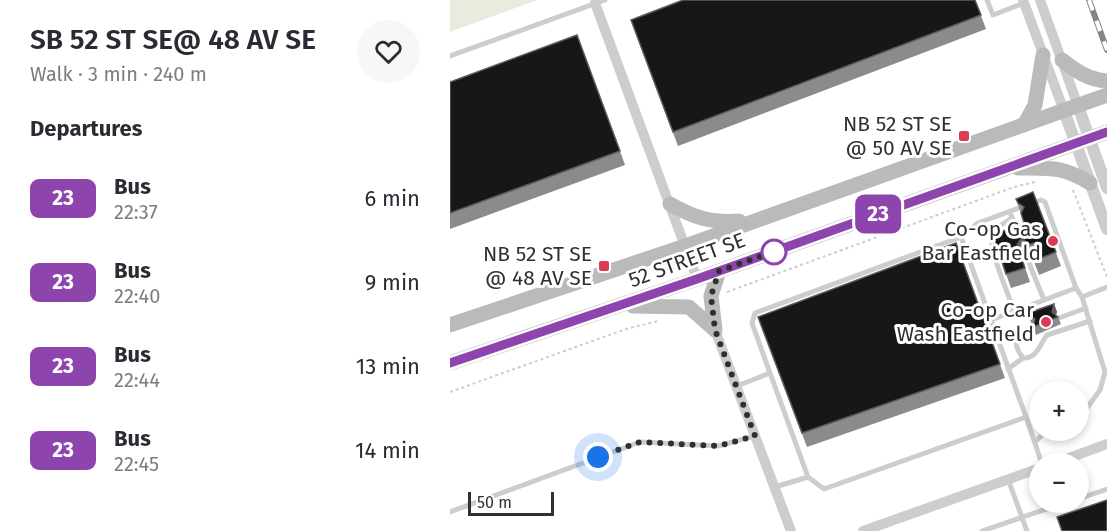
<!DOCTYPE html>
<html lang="en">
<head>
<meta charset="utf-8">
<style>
  :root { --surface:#fff; --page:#f7f7f7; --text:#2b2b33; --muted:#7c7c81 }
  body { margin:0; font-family:"Fira Sans",sans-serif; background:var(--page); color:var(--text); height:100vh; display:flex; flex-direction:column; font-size:22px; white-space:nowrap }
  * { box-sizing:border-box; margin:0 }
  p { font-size:20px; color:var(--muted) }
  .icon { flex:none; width:33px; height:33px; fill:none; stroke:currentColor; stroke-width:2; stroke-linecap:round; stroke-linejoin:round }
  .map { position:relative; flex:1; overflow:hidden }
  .sheet { display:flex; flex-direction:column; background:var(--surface); width:450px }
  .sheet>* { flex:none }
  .badge { padding:0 12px; border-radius:9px; font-size:21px; line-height:39px }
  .buttons { position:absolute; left:579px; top:381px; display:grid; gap:12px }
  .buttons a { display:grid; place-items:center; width:60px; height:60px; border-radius:50%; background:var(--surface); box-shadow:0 3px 9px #0003; font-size:30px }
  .scale { position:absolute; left:18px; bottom:15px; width:86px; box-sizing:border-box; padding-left:6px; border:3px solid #303030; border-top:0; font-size:16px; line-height:21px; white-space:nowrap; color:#303030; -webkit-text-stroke:4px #fff; paint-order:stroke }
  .you { position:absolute; width:30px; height:30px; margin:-15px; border:4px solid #fff; border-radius:50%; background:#1a73e8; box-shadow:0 0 0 9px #1a73e833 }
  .map>.badge { position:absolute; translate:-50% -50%; box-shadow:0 0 0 3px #fff }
  h2 { padding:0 30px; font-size:22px; line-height:54px }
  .round { display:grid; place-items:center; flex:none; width:63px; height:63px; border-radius:32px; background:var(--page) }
  .summary { display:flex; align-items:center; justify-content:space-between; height:102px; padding:0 30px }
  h1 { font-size:28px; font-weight:600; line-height:45px }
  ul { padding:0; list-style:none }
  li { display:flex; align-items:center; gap:18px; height:84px; padding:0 30px }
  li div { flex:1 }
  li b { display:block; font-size:22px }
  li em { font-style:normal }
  li .badge { min-width:66px; font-weight:700; text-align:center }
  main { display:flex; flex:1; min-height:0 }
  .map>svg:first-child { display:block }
</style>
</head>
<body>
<main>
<section class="sheet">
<div class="summary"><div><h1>SB 52 ST SE@ 48 AV SE</h1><p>Walk · 3 min · 240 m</p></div><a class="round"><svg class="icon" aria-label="heart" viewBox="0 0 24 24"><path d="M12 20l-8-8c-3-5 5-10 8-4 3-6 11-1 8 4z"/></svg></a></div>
<h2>Departures</h2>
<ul>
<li><span class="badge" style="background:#8e44ad;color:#fff">23</span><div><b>Bus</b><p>22:37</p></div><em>6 min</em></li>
<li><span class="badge" style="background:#8e44ad;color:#fff">23</span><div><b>Bus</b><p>22:40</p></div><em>9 min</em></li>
<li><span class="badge" style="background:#8e44ad;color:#fff">23</span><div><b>Bus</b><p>22:44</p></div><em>13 min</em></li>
<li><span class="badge" style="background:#8e44ad;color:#fff">23</span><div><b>Bus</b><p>22:45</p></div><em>14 min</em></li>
</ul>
</section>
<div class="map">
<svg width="657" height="531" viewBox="0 0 657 531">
  <rect width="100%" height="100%" fill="#fff"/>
  <path fill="#e7ecde" d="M0,0h87l-87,32z"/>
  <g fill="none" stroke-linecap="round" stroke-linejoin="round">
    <path stroke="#cdcdcd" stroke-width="2" stroke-dasharray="3 3" stroke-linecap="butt" d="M623,190l34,87
      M277,292l287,-105 21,-5
      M0,392l176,-63 32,-8"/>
    <path stroke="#cdcdcd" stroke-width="5" d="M537,0l6,15 31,-12
      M0,56l155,-56
      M561,215l11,27
      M562,218c-8,5 -18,10 -20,19 -3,14 17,58 22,74
      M511,237l17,-14 63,-23 4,2 31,86
      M577,258l17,42
      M609,318l27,-10
      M541,320l85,-32 6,9 25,-10
      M583,328l-16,7c-2,10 0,15 6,23 14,1 17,-14 24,-23l43,-14
      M558,369l15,-11
      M320,373l-18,-50 3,-10 206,-76 65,180 -202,72 -16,-12
      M287,386l33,-13 38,104 -33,10
      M628,412l9,-4 13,-18 5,-18 -23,-75
      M576,417l16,47
      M585,442l12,-12
      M558,479l19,52
      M628,499l29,-10
      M0,512l190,-70 78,4 37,-10
      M532,531l85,-29"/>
    <path stroke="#cdcdcd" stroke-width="10" d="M573,0l41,111
      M590,0l38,106
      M145,3l102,276
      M265,330l76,201
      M603,464l54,-20
      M413,531l177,-63"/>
    <path stroke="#cdcdcd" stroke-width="12" d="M628,106l29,82
      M614,111l43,118"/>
    <path stroke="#bababa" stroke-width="15" d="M612,60c14,11 27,20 45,21
      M574,125l11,-20 8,-50
      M568,168c32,0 44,-2 72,15
      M220,204c25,14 41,19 69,17
      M183,306l56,1 26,23
      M0,325l235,-79 422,-151
      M265,330l-4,-34 8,-25
      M0,363l247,-84 410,-147"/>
    <g stroke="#858585" stroke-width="6">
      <path id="rail" d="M639,0l18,50"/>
    </g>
    <use href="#rail" stroke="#fff" stroke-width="4" stroke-dasharray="11" stroke-linecap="butt"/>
  </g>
  <path fill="#8b8b8b" d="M525,0l11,29 -308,117 -47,-126z
    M0,82l170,69 5,14 -175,64z
    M583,192l28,74 -22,9 -6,-16 -4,-5h-4l-3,5 8,23 -19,6 -5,-14 9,-37 7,1 2,-15 -8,-24z
    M506,243l49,135 -198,69 -49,-130z
    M604,304l3,8 -1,3 2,2 3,7 -25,11 -3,-8 1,-2 -3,-2 -3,-10z"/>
  <path fill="#5d5d5d" d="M570,240l5,14 -3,5 8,23 -13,-37z
    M604,304l3,8 -3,7 -2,-7z"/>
  <path fill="#171717" stroke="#5d5d5d" stroke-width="1.5" d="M233,0h292l6,15 -308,117 -42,-112z
    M127,35l43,116 -170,62v-131z
    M583,192l23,60 -22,9 -3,-6 6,-4 1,-5 -4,-3 -6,2 -4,-5h-4l-3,5 8,23 -19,6 -13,-39 18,-7 4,9 7,1 2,-5 -4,-9 4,-1 -3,-10 3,-6 -6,-4 -2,-4z
    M506,243l44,121 -198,69 -44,-116z
    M604,304l-2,8 6,5 -25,10 2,-8 -6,-3 -1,-3z
    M657,500v31h-45l-5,-14z"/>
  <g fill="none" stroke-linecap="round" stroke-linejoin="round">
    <g stroke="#fff" stroke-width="14">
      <path id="line" d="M0,363l247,-84 410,-147"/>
    </g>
    <use href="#line" stroke="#8e44ad" stroke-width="9"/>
    <path stroke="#303030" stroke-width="6" stroke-dasharray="0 10.8" d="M148,457l42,-15 78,4 37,-10 -40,-106 -4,-34 8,-25 62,-22 -7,3"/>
  </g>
  <g fill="#dd3b55" stroke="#fff" stroke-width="2">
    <rect x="508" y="130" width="12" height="12" rx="3"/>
    <circle cx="603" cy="241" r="6"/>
    <rect x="148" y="260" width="12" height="12" rx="3"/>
    <circle cx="596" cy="322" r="6"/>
  </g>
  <circle fill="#fff" stroke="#8e44ad" stroke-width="3" cx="324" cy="252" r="12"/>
  <g text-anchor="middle" stroke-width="6" stroke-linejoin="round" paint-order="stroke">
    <g font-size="21" fill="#303030" stroke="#fff" text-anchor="end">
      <text x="502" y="131">NB 52 ST SE<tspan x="502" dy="24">@ 50 AV SE</tspan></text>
      <text x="591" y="236">Co-op Gas<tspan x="591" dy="24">Bar Eastfield</tspan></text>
      <text x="142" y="261">NB 52 ST SE<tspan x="142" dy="24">@ 48 AV SE</tspan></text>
      <text x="584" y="317">Co-op Car<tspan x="584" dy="24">Wash Eastfield</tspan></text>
    </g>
    <g font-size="21" fill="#303030" stroke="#fff">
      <text transform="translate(237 260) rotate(-20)" y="7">52 STREET SE</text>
    </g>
  </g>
</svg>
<div class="buttons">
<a>+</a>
<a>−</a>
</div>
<div class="scale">50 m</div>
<div class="you" style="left:148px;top:457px"></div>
<b class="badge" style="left:428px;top:214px;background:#8e44ad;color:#fff">23</b>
</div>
</main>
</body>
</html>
